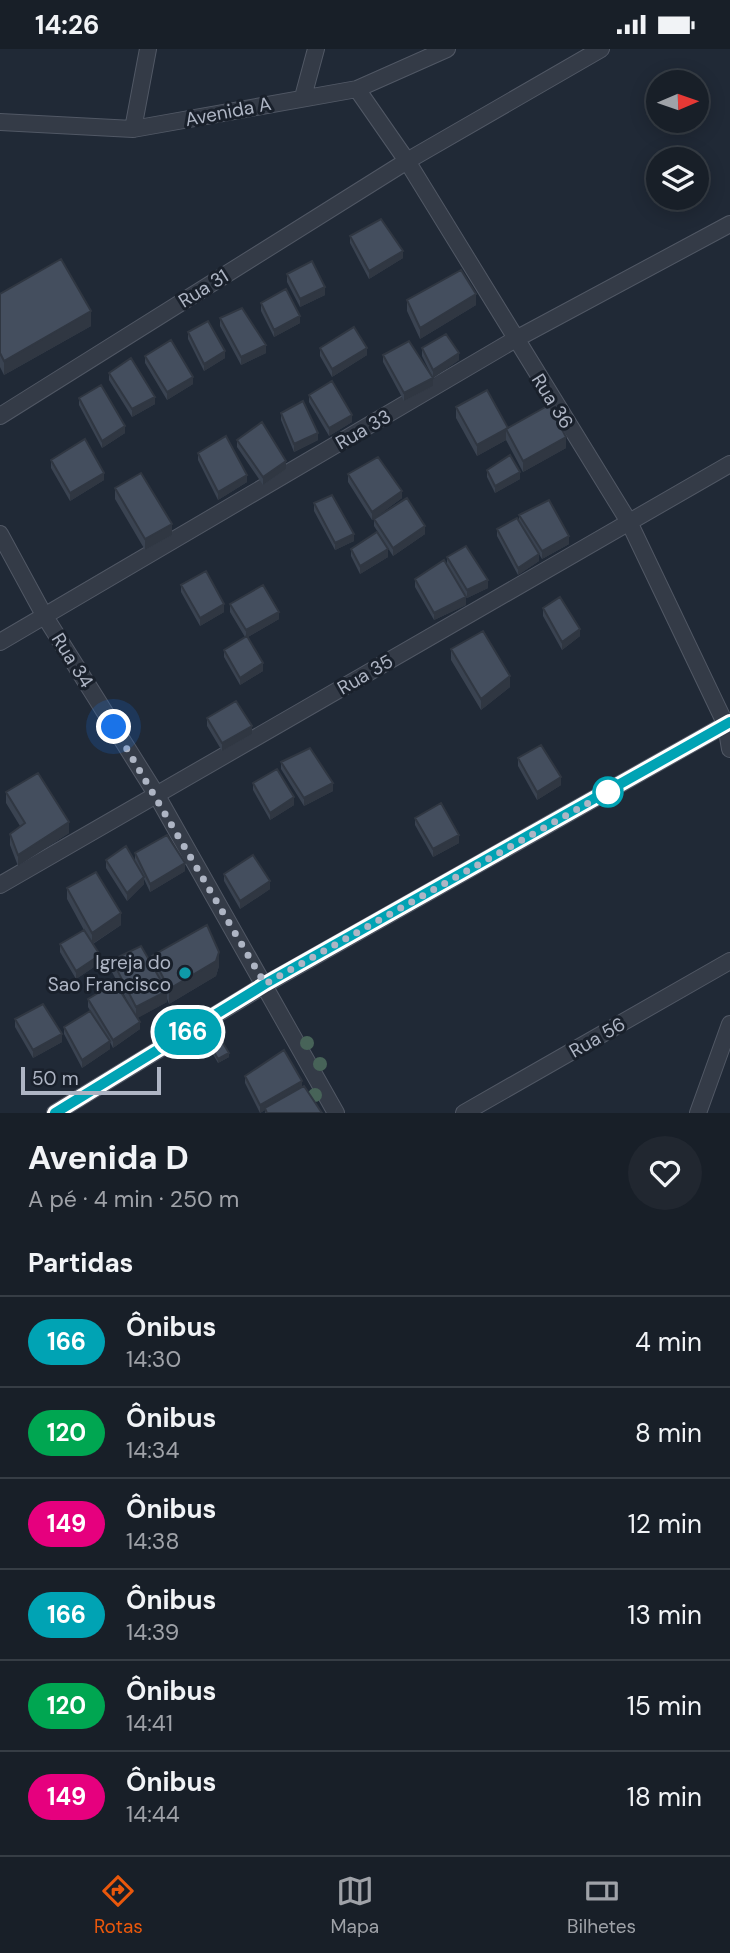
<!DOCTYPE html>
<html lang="pt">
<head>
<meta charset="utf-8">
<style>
  :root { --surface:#181f28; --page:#212730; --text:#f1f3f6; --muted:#9fa2a8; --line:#363d45; --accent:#ea580c }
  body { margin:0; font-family:"DM Sans",sans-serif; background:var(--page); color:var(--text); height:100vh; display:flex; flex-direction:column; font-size:26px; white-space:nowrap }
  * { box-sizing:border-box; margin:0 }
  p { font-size:23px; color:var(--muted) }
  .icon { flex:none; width:38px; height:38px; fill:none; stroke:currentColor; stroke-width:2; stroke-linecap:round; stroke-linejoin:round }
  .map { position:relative; height:1064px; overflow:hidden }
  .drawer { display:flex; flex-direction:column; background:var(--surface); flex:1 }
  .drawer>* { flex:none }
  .badge { padding:0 14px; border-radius:23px; font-size:24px; line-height:46px }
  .needle { width:46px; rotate:88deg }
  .fabs { position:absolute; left:646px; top:21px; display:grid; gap:14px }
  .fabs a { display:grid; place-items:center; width:63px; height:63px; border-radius:50%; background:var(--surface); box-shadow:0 4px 18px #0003,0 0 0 2px var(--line); font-size:35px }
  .scale { position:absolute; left:21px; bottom:18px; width:140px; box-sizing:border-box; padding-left:7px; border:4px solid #aeb5c4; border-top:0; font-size:19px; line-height:24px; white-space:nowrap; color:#aeb5c4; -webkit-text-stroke:5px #19202b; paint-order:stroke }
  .you { position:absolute; width:35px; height:35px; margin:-18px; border:5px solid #fff; border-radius:50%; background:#1a73e8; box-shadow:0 0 0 10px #1a73e833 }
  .map>.badge { position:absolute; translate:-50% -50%; box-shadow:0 0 0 4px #fff }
  h2 { padding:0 28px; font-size:26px; line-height:63px }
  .round { display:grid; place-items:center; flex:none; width:74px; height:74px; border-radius:37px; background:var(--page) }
  .head { display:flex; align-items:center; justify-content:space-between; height:119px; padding:0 28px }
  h1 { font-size:33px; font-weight:700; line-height:52px }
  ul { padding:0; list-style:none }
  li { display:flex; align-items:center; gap:21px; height:91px; padding:0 28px; border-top:2px solid var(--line) }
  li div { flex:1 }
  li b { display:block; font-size:26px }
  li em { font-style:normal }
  li .badge { min-width:77px; font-weight:700; text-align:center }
  .status { display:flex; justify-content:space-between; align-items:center; height:49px; padding:0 35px; background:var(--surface); direction:ltr }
  .status svg { height:19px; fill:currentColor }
  .dock { display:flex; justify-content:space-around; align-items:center; height:98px; border-top:2px solid var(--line); background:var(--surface); font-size:19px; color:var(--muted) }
  .dock a { display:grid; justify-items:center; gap:4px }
  .dock .current { color:var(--accent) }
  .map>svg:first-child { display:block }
</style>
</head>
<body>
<div class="status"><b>14:26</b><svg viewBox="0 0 49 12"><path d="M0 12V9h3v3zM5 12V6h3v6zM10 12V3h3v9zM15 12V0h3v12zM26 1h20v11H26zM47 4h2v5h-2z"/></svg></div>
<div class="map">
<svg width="730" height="1064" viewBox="0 0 730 1064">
  <rect width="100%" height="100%" fill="#202936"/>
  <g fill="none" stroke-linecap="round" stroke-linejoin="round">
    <g stroke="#515865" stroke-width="18">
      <path id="minor" d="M357,40l50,72 222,361 97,203 4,24
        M303,48l13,-48
        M0,73l133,7 224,-40 90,-40
        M133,80l15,-80
        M0,367l407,-255 194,-112
        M0,485l44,81 112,179 180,319
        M0,593l514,-302 216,-116
        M0,836l730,-421
        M55,1064l211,-129 464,-262
        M464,1064l266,-152
        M698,1064l32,-89"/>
    </g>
    <use href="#minor" stroke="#343b47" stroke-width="16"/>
  </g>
  <g fill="#476358">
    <circle cx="307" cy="994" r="7"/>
    <circle cx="320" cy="1015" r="7"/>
    <circle cx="315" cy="1046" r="7"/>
  </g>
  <path fill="#3a4351" d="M350,187l53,22 -34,21 -19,-36z
    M287,225l38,21 -25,12 -13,-25z
    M0,245l91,32 -87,49 -4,-8z
    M407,251l69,5 -56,34 -13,-28z
    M261,254l39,20 -26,14 -13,-26z
    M220,269l46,35 -25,12 -21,-39z
    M188,283l37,26 -21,13 -16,-32z
    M320,299l47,7 -35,22 -12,-21z
    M422,299l37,12 -26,18 -11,-22z
    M383,306l50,31 -29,15 -21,-39z
    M145,307l48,28 -26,16 -22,-37z
    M109,324l46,31 -23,13 -23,-37z
    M309,346l43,27 -23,14 -20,-34z
    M79,349l46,35 -23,15 -23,-43z
    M456,358l52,21 58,20 -43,24 -17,-32 -29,16 -21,-38z
    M281,364l37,27 -24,12 -13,-32z
    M237,391l49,29 -23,16 -26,-38z
    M198,404l49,29 -29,18 -20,-40z
    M51,411l53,20 -34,21 -19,-33z
    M487,421l33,9 -25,14 -8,-16z
    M348,425l54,24 -30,22 -24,-38z
    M115,439l57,47 -27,15 -30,-51z
    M314,454l40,38 -19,9 -21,-39z
    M519,466l50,29 -27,15 -12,-20 9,22 -21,14 -21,-39v-7l22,-8z
    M374,470l51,15 -32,22 -19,-30z
    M351,500l37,8 -28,17 -9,-18z
    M447,508l41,31 -21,10 -12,-20 11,27 -32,15 -19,-33v-8l32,-15z
    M181,536l43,27 -24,14 -19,-34z
    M230,555l49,15 -31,18 15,34 -23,14 -16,-28v-7l21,-13 -15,-25z
    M543,559l37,28 -18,14 -19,-34z
    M451,600l59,38 -29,23 -30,-50z
    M207,669l45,16 -30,17 -15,-25z
    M518,709l43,27 -24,15 -19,-34z
    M281,713l52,29 -29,15 -23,-37z
    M253,734l41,22 -24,15 -17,-30z
    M6,743l63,41 -51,33 -8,-21v-11l10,-8 -14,-23z
    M415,769l44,25 -26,14 -18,-32z
    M135,804l50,18 -35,21 -6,-13v5l-17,17 -21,-33v-8l29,1z
    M224,825l46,15 -30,20 -16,-28z
    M67,839l54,37 -28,19 7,19 -24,16 -16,-27v-8l25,-12 -18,-33z
    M152,907l67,10 -3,10 -47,28 -2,-5v3l-30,16 3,11 -27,19 -3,-6v7l-28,19 -18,-34v-7l34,-3 -10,-17v-8l42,7 -18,-34v-12l40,6z
    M15,970l47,23 -29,16 -18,-31z
    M210,996l19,12 -11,6 -8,-14z
    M245,1027l57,11 20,26h-57v-3l-5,3 -15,-30z"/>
  <path fill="#303742" d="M403,202v7l-34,21v-8z
    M325,238v8l-25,12v-8z
    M476,245v11l-56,34v-11z
    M91,262v15l-87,49v-14z
    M300,267v7l-26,14v-7z
    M266,296v8l-25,12v-8z
    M367,299v7l-35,22v-8z
    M225,302v7l-21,13v-7z
    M459,304v7l-26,18v-8z
    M193,328v7l-26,16v-8z
    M433,329v8l-29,15v-8z
    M155,348v7l-23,13v-8z
    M352,366v7l-23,14v-8z
    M125,377v7l-23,15v-7z
    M508,379l-2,1v11l-29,16v-11z
    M318,384v7l-24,12v-8z
    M566,388v11l-43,24v-11z
    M286,412v8l-23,16v-8z
    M520,423v7l-25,14v-7z
    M104,424v7l-34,21v-8z
    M247,426v7l-29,18v-8z
    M402,442v7l-30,22v-8z
    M172,475v11l-27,15v-11z
    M425,477v8l-32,22v-8z
    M354,485v7l-19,9v-7z
    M569,487v8l-27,15v-8z
    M388,500v8l-28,17v-8z
    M539,505v7l-21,14v-7z
    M488,531v8l-21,10v-8z
    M466,548v8l-32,15v-7z
    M224,555v8l-24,14v-8z
    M279,563v7l-33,19v-8z
    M580,580v7l-18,14v-8z
    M263,614v8l-23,14v-7z
    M510,627v11l-29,23v-11z
    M252,677v8l-30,17v-8z
    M561,728v8l-24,15v-8z
    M333,734v8l-29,15v-8z
    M294,748v8l-24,15v-7z
    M69,773v11l-51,33v-11z
    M459,786v8l-26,14v-8z
    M185,814v8l-35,21v-8z
    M144,828v7l-17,17v-8z
    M270,832v8l-30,20v-8z
    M121,864v12l-29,19v-11z
    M219,903v14l-3,10 -47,28v-15z
    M100,906v8l-24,16v-8z
    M167,942v11l-31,17v-12z
    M140,973v7l-27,19v-8z
    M62,985v8l-29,16v-8z
    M110,992v8l-28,19v-8z
    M229,1004v4l-11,6v-4z
    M302,1032v8l-42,24v-8z"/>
  <path fill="#444e5e" stroke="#303742" stroke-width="2" d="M381,170l22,32 -34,20 -19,-35z
    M61,210l30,52 -87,50 -4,-8v-59z
    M312,212l13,26 -25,12 -13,-25z
    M461,221l15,24 -56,34 -13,-28z
    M286,240l14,27 -26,14 -13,-27z
    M242,259l24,37 -25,12 -21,-39z
    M208,272l17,30 -21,13 -16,-32z
    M354,278l13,21 -35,21 -12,-21z
    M446,285l13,19 -26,17 -11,-22z
    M171,291l22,37 -26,15 -22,-36z
    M409,292l24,37 -29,15 -21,-38z
    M131,309l24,39 -23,12 -23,-36z
    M332,332l20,34 -23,13 -20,-33z
    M101,336l24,41 -23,15 -23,-43z
    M487,341l21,38 -31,17 -21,-38z
    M303,352l15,32 -24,11 -13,-31z
    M549,356l17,32 -43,24 -17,-32z
    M262,373l24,39 -23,16 -26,-37z
    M226,387l21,39 -29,17 -20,-39z
    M85,390l19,34 -34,20 -19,-33z
    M510,406l10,17 -25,14 -8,-16z
    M378,408l24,34 -30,21 -24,-38z
    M141,424l31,51 -27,15 -30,-51z
    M332,446l22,39 -19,9 -21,-40z
    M407,449l18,28 -32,22 -19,-29z
    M549,451l20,36 -27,15 -23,-36z
    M517,469l22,36 -21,14 -21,-39z
    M377,483l11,17 -28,17 -9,-17z
    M466,497l22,34 -21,10 -20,-33z
    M444,511l22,37 -32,16 -19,-34z
    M206,522l18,33 -24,14 -19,-33z
    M263,536l16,27 -33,18 -16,-26z
    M560,548l20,32 -18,13 -19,-34z
    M483,582l27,45 -29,23 -30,-50z
    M247,587l16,27 -23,15 -16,-28z
    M236,652l16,25 -30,17 -15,-25z
    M541,696l20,32 -24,15 -19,-34z
    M310,699l23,35 -29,15 -23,-36z
    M277,720l17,28 -24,16 -17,-30z
    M38,724l31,49 -51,33 -8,-21 15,-11 -19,-31z
    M441,754l18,32 -26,14 -18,-31z
    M167,786l18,28 -35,21 -15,-31z
    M126,797l18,31 -17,16 -21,-33z
    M253,806l17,26 -30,20 -16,-27z
    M96,823l25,41 -29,20 -25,-45z
    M207,876l12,27 -3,9 -47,28 -17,-33z
    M84,881l16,25 -24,16 -16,-27z
    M141,897l26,45 -31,16 -24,-47z
    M115,934l25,39 -27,18 -25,-41z
    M43,955l19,30 -29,16 -18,-31z
    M90,962l20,30 -28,19 -18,-33z
    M220,989l9,15 -11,6 -8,-14z
    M284,1001l18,31 -42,24 -15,-29z
    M304,1037l18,27h-55l-2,-5z"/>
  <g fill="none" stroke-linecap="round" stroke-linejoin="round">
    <g stroke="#fff" stroke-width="16">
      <path id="line" d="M55,1064l210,-129 465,-262"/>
    </g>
    <use href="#line" stroke="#00a3b4" stroke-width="10"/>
    <path stroke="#aeb5c4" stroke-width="7" stroke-dasharray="0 12.6" d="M114,678l151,257 343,-192"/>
  </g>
  <circle fill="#fff" stroke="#00a3b4" stroke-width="3.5" cx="608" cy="743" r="14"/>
  <circle fill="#0f9aa8" stroke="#19202b" stroke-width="2.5" cx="185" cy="924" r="7"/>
  <g text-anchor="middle" stroke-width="6" stroke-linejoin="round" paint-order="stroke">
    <g font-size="19" fill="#aeb5c4" stroke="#19202b">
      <text transform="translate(228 62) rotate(-11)" y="7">Avenida A</text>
      <text transform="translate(203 239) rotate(-32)" y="7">Rua 31</text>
      <text transform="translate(553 352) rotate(58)" y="7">Rua 36</text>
      <text transform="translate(363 380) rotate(-30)" y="7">Rua 33</text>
      <text transform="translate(73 611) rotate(58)" y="7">Rua 34</text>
      <text transform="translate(365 625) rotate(-30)" y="7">Rua 35</text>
      <text transform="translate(597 988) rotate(-30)" y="7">Rua 56</text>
    </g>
    <g font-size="19" fill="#aeb5c4" stroke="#19202b" text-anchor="end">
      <text x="171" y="920">Igreja do<tspan x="171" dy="22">Sao Francisco</tspan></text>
    </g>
  </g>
</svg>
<div class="fabs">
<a><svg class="needle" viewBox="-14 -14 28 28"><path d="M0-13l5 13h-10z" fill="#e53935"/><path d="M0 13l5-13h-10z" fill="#9fa2a8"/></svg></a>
<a><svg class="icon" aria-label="layers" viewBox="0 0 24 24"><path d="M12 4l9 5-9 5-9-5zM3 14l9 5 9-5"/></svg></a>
</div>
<div class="scale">50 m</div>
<div class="you" style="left:114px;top:678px"></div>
<b class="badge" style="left:188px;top:983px;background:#00a3b4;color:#fff">166</b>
</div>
<section class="drawer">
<div class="head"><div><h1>Avenida D</h1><p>A pé · 4 min · 250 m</p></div><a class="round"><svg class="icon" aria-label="heart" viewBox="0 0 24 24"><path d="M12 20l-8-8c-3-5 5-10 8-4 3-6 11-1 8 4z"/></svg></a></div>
<h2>Partidas</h2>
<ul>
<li><span class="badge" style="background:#00a3b4;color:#fff">166</span><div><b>Ônibus</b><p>14:30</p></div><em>4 min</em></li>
<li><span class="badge" style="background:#00a651;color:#fff">120</span><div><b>Ônibus</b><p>14:34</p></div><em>8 min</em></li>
<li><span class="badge" style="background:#e6007e;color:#fff">149</span><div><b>Ônibus</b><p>14:38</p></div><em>12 min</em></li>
<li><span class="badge" style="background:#00a3b4;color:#fff">166</span><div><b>Ônibus</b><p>14:39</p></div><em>13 min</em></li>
<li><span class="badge" style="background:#00a651;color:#fff">120</span><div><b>Ônibus</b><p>14:41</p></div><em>15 min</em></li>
<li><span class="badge" style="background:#e6007e;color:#fff">149</span><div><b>Ônibus</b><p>14:44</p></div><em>18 min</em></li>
</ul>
</section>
<nav class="dock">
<a class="current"><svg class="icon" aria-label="directions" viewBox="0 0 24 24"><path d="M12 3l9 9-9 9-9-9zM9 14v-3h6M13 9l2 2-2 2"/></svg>Rotas</a>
<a><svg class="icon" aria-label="map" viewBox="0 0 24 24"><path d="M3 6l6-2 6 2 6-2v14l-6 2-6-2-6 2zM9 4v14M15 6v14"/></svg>Mapa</a>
<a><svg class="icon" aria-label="tickets" viewBox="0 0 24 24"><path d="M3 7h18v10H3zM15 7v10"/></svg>Bilhetes</a>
</nav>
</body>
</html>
